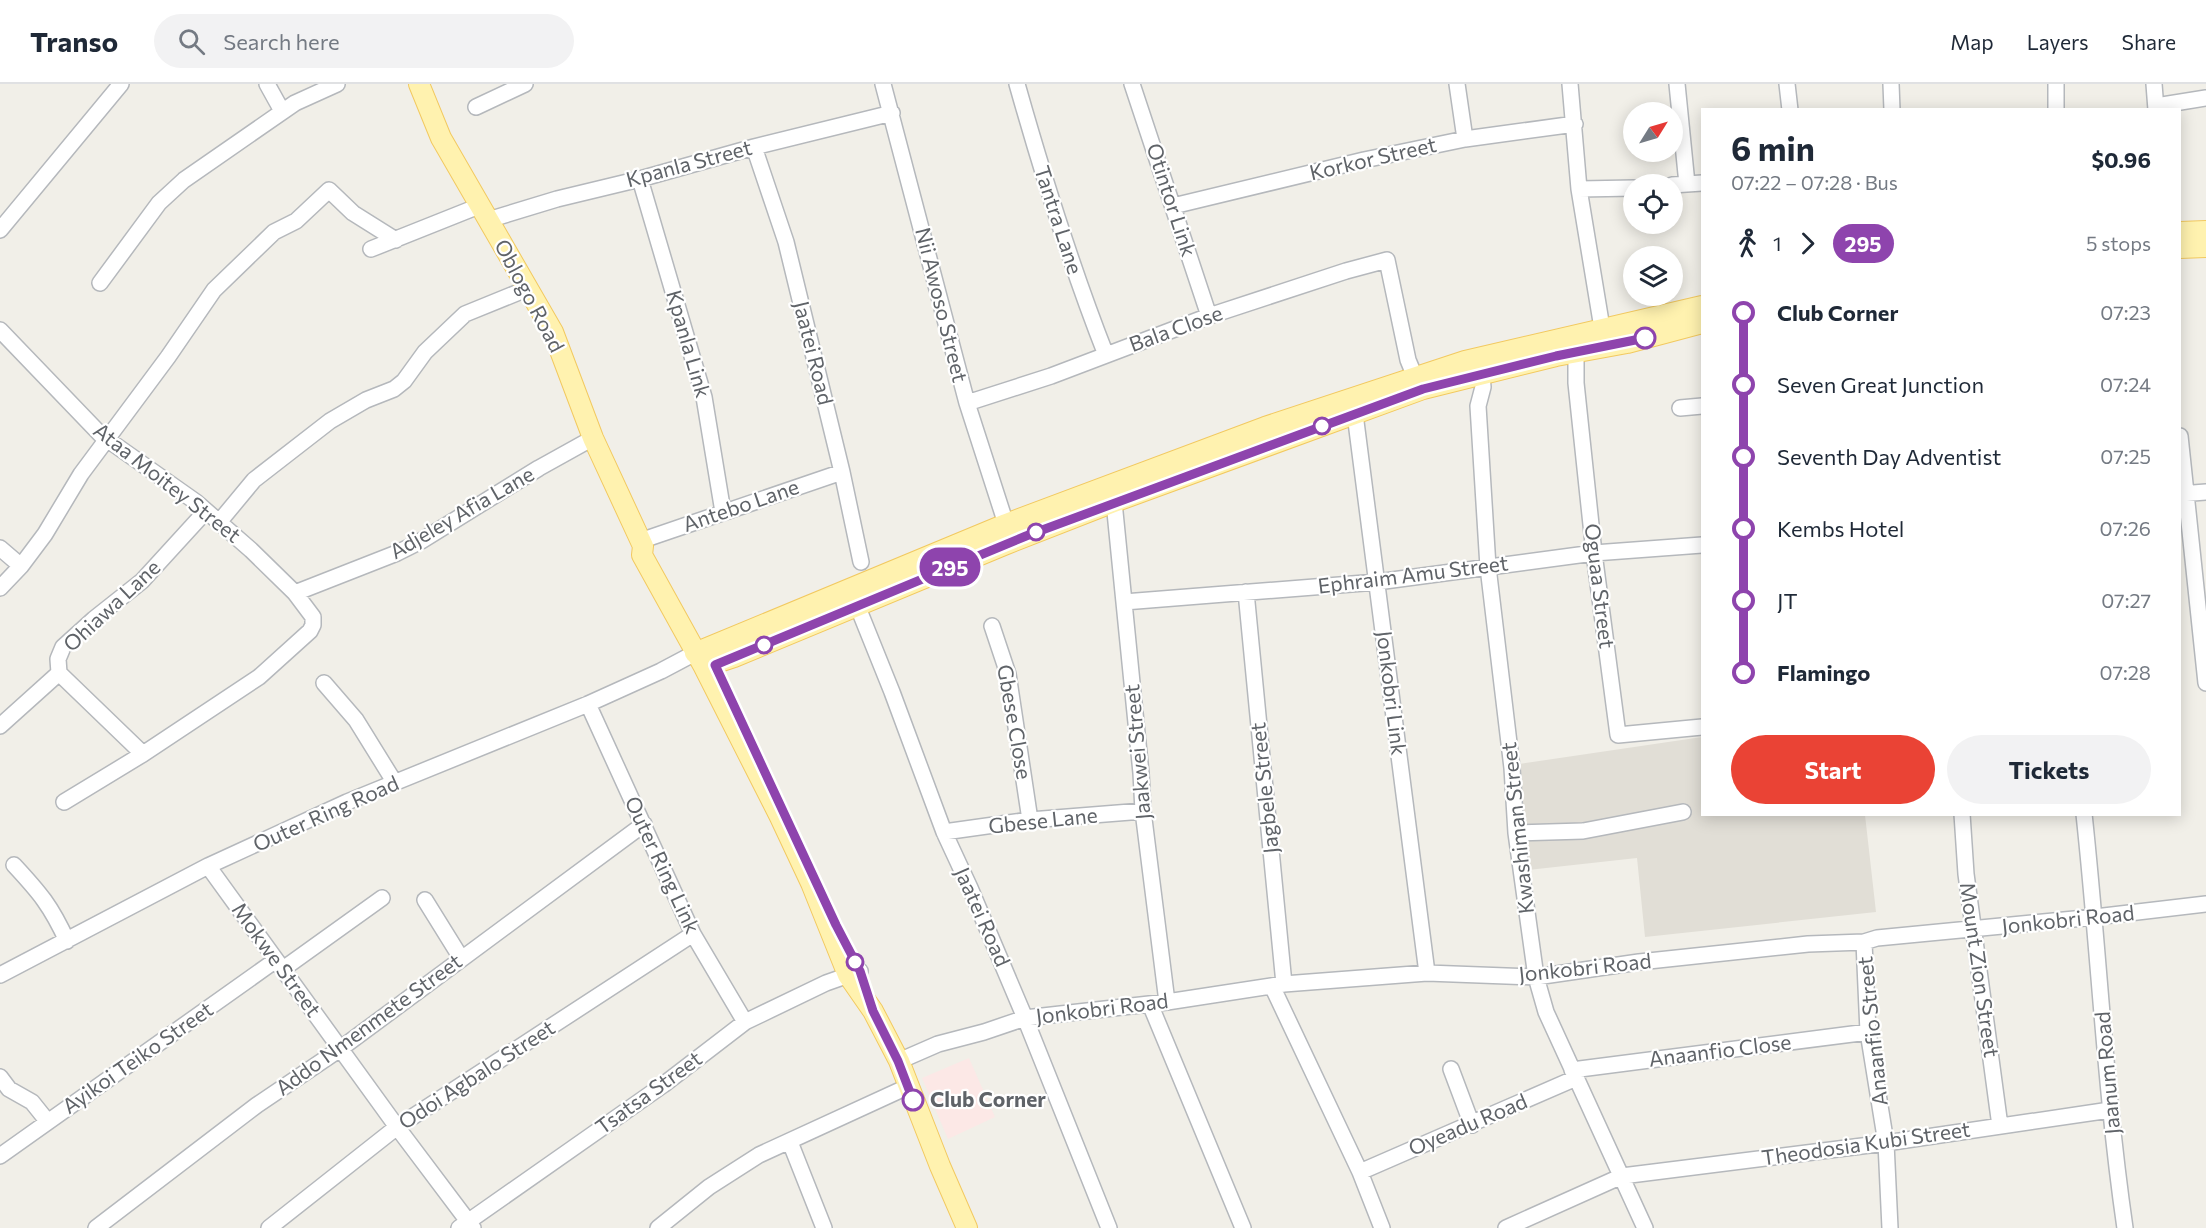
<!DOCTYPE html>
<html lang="en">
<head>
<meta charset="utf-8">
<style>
  :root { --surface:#fff; --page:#f2f2f3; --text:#1f2937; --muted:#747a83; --line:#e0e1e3; --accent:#ea4335 }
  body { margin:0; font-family:Commissioner,sans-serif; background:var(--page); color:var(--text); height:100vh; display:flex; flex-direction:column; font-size:22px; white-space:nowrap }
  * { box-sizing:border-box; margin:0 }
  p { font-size:20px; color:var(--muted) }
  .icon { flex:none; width:33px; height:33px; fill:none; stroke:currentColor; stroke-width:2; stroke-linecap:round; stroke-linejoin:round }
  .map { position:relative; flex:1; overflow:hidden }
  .side { position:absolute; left:1701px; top:24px; width:480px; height:708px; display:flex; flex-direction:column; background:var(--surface); border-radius:0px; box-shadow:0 3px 15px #0003 }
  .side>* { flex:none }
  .badge { padding:0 12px; border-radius:20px; font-size:21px; line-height:39px }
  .needle { width:39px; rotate:53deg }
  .fabs { position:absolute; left:1623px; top:18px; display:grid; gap:12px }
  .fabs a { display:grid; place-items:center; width:60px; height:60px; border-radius:50%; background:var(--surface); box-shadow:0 3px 15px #0003; font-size:30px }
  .map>.badge { position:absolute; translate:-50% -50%; box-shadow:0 0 0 3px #fff }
  .legs { display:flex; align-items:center; gap:9px; height:66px; padding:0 30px; font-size:20px }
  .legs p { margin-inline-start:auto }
  .headline { display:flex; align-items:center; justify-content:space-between; height:102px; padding:0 30px }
  h1 { font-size:33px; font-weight:700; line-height:45px }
  .action { display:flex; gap:12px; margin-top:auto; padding:12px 30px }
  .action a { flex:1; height:69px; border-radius:36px; background:var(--accent); color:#fff; font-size:24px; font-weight:700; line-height:69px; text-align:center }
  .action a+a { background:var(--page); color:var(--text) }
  ul { padding:0 30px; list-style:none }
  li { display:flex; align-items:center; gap:21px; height:72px; font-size:22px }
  li i { display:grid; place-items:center; width:9px; height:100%; margin:0 8px; background:currentColor }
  li i::after { content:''; width:15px; height:15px; margin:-8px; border:4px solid; border-radius:50%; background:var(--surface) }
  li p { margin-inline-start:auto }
  li:first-child i { background:linear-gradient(#0000 50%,currentColor 0) }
  li:last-child i { background:linear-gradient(currentColor 50%,#0000 0) }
  header { display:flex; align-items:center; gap:36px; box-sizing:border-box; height:84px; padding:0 30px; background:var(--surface); border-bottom:2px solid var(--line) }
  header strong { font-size:28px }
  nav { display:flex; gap:33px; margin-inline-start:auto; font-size:21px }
  .search { width:420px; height:54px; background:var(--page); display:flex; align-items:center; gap:15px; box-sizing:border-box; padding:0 21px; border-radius:33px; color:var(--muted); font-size:22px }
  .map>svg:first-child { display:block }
</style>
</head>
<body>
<header>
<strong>Transo</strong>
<div class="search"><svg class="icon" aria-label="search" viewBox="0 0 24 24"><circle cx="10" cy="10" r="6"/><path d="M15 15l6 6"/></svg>Search here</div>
<nav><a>Map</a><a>Layers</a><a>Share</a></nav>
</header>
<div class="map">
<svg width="2206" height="1144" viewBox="0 0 2206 1144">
  <rect width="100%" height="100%" fill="#f1efe8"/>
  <path fill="#e1ded6" d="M1702,653v77l163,1 11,97 -231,25 -8,-79 -109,12 -9,-106z"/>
  <path fill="#fce8e6" d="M969,974l26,59 -47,22 -26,-61z"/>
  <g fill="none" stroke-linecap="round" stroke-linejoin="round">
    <g stroke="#b5b8bc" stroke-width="18">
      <path id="minor" d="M267,0l15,27
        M883,0l84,319 39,121
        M1017,0c26,92 54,182 89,271
        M1132,0l77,232
        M1457,0l8,55
        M1570,0l9,105 25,151
        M1677,0l10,100
        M1787,0l3,26
        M1891,0l1,26
        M2154,0l2,26
        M2156,22l50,-8
        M476,23l49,-23
        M2056,26v-26
        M754,63l32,95 56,230 19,90
        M640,95l64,218 19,115
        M1672,101l30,-2
        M1579,105l55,-1
        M1173,122l191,-46 101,-21 110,-15
        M488,136l69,-21 83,-20 114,-32 138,-34
        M0,146l121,-146
        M371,165l108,-43
        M100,199l59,-80 25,-23 111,-77 42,-19
        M0,246l101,105 95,67 55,48 44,43 18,24v8l-3,6 -51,46 -116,77 -79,48
        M1573,268l3,9v22l18,170 24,182 84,-8
        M1481,280l2,23 -5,19 10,161 24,201 4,65 20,144 10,35 99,216
        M967,319l84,-27 158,-60 137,-45 41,-11 21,100 7,17
        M1680,324l22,-2
        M1355,330l72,559
        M2180,352l26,247
        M2180,410l26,-2
        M1114,418l27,271 2,38 24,191
        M220,437l34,-41 76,-59 36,-21 28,-11 10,-8 21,-29 40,-38 64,-26
        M640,457l202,-69
        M0,464l21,18
        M0,504l21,-22 24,-32 36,-60 87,-117 46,-67 60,-58 22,-11 33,-31 24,23 43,27
        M1246,508l38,392
        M295,509l102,-40 24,-12 118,-73 54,-30
        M1124,518l253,-20 217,-29 108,-8
        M857,521l35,87 52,140 26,56 55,130 84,210
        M992,542l16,48 22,146
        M59,589l84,81
        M324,599l32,37 39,63
        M588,620l105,230 52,88
        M0,642l59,-53 -1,-14 5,-12 31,-28 48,-38 64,-70
        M1962,730l4,60 34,252
        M2084,730c15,138 21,277 41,414
        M944,748l86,-12 113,-9
        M1516,749l67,-2 100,-19
        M14,781c26,28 37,41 53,76
        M208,782l189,261 76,101
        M425,816l36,58
        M1864,858l4,90 18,111 4,85
        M283,885l99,-71
        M0,891l208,-109 139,-64 241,-98 73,-33 34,-18
        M1272,902l88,186 22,56
        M1150,920l93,224
        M899,977l39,-17 46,-12 41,-14 142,-16 117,-18 143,-11 109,4 103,-15 169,-18 56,-2 13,-4 218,-21 111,-13
        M1451,985l21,56
        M1572,986l296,-38
        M0,993l9,12 23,13 16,20
        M790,1058l34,86
        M0,1072l276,-196
        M1360,1088c72,-32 144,-62 216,-94
        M96,1144l161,-123 83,-56 304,-225
        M269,1144l128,-101 296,-193
        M459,1144l204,-143 82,-63 81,-39 34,-12
        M658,1144l51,-41 50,-32 148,-68
        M1506,1144l116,-52 264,-33 224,-33"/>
    </g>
    <g stroke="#f2c960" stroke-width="22">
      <path id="major" d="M419,0l22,54 112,194 40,106 50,108 -1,9 62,112 76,150 31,66 37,92 25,36 26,50 41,105 27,62
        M2180,148l26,-1
        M2180,164l26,-1
        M695,569l311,-129 259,-97 200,-66 237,-55
        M704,583l30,-10 270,-112 110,-43 309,-113 133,-33 71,-13 75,-20"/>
    </g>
    <use href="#minor" stroke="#fff" stroke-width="15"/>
    <use href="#major" stroke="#fff2af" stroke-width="20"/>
  </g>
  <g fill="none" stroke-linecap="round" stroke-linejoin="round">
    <g stroke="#fff" stroke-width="14">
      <path id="line-1" d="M913,1016l-15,-39 -25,-50 -13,-40 -24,-46 -121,-260 311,-129 397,-147 133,-33 89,-18"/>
    </g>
    <use href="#line-1" stroke="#8e44ad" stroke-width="9"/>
  </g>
  <g fill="#fff" stroke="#8e44ad" stroke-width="3">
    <circle cx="1645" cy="254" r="10"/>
    <circle cx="1322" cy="342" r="8"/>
    <circle cx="1036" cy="448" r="8"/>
    <circle cx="764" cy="561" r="8"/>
    <circle cx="855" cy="878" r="8"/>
    <circle cx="913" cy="1016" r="10"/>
  </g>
  <g text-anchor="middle" stroke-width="4.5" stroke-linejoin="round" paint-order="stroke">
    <g font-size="21" fill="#5f6368" stroke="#fff">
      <text transform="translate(1373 75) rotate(-13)" y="7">Korkor Street</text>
      <text transform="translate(689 80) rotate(-15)" y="7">Kpanla Street</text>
      <text transform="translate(1171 116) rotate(72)" y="7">Otintor Link</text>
      <text transform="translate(1058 136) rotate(72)" y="7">Tantra Lane</text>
      <text transform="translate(529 212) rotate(62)" y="7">Oblogo Road</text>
      <text transform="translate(941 221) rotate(76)" y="7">Nii Awoso Street</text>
      <text transform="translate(1176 245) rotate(-20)" y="7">Bala Close</text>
      <text transform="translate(688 260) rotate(74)" y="7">Kpanla Link</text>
      <text transform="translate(813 269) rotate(76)" y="7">Jaatei Road</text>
      <text transform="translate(167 399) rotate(38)" y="7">Ataa Moitey Street</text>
      <text transform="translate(741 422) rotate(-19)" y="7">Antebo Lane</text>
      <text transform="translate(462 429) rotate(-30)" y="7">Adjeley Afia Lane</text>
      <text transform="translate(1413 491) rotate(-7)" y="7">Ephraim Amu Street</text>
      <text transform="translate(1599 502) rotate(83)" y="7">Oguaa Street</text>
      <text transform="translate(112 522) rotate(-43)" y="7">Ohiawa Lane</text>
      <text transform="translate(1391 609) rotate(83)" y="7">Jonkobri Link</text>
      <text transform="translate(1014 638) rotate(80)" y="7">Gbese Close</text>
      <text transform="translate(1138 668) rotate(-95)" y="7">Jaakwei Street</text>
      <text transform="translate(1265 704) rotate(-96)" y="7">Jagbele Street</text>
      <text transform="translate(326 730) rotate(-24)" y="7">Outer Ring Road</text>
      <text transform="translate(1043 737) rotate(-6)" y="7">Gbese Lane</text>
      <text transform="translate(1518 744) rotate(-96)" y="7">Kwashiman Street</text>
      <text transform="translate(662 781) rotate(65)" y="7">Outer Ring Link</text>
      <text transform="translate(982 833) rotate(66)" y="7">Jaatei Road</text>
      <text transform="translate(2068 836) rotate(-6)" y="7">Jonkobri Road</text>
      <text transform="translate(276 876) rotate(54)" y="7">Mokwe Street</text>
      <text transform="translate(1585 884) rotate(-6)" y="7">Jonkobri Road</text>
      <text transform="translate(1979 886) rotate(82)" y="7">Mount Zion Street</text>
      <text transform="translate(1102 925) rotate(-7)" y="7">Jonkobri Road</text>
      <text transform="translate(369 941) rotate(-36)" y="7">Addo Nmenmete Street</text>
      <text transform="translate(1873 947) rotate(-96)" y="7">Anaanfio Street</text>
      <text transform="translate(1720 967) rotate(-7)" y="7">Anaanfio Close</text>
      <text transform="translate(138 974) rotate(-35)" y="7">Ayikoi Teiko Street</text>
      <text transform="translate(2108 989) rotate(-95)" y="7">Jaanum Road</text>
      <text transform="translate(477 991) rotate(-33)" y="7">Odoi Agbalo Street</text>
      <text transform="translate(649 1009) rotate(-36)" y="7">Tsatsa Street</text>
      <text transform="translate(1468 1041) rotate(-23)" y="7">Oyeadu Road</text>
      <text transform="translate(1866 1060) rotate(-8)" y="7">Theodosia Kubi Street</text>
    </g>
    <g font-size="21" font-weight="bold" fill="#5f6368" stroke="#fff" text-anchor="start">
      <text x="930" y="1023">Club Corner</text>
    </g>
  </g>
</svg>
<div class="fabs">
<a><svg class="needle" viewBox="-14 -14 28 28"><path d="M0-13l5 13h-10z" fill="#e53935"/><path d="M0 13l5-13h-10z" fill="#747a83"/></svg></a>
<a><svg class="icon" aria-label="locate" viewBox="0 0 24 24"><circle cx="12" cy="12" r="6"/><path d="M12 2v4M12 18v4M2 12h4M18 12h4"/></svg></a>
<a><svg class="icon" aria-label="layers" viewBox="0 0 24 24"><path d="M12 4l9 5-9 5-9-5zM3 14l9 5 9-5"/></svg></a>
</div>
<b class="badge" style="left:950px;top:483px;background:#8e44ad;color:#fff">295</b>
<section class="side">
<div class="headline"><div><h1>6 min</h1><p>07:22 – 07:28 · Bus</p></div><b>$0.96</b></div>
<div class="legs"><svg class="icon" aria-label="walk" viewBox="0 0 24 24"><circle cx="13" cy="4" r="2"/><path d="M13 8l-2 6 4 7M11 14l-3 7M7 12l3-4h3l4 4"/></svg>1<svg class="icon" aria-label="forward" viewBox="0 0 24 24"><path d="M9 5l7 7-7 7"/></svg><b class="badge" style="background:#8e44ad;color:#fff">295</b><p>5 stops</p></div>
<ul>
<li><i style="color:#8e44ad"></i><b>Club Corner</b><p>07:23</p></li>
<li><i style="color:#8e44ad"></i><span>Seven Great Junction</span><p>07:24</p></li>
<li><i style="color:#8e44ad"></i><span>Seventh Day Adventist</span><p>07:25</p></li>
<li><i style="color:#8e44ad"></i><span>Kembs Hotel</span><p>07:26</p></li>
<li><i style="color:#8e44ad"></i><span>JT</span><p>07:27</p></li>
<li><i style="color:#8e44ad"></i><b>Flamingo</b><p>07:28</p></li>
</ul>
<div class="action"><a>Start</a><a>Tickets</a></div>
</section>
</div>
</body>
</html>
